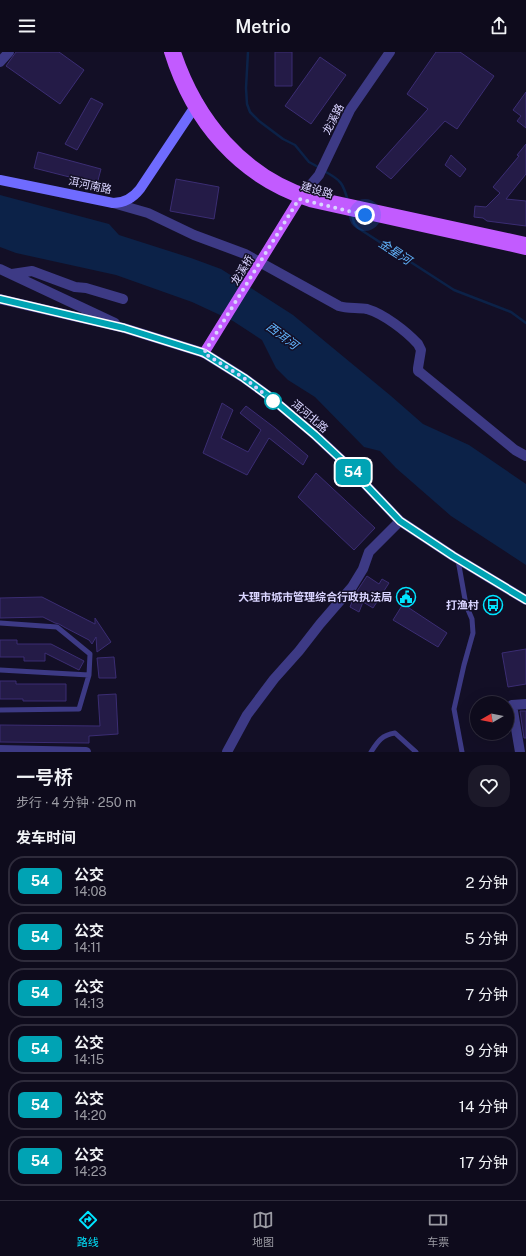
<!DOCTYPE html>
<html lang="zh">
<head>
<meta charset="utf-8">
<style>
  :root { --surface:#0e0b1c; --page:#1c1929; --text:#f1f3f6; --muted:#9b9ba3; --line:#2e2b3b; --accent:#00e5ff }
  body { margin:0; font-family:"Public Sans","Noto Sans SC",sans-serif; background:var(--page); color:var(--text); height:100vh; display:flex; flex-direction:column; font-size:15px; white-space:nowrap }
  * { box-sizing:border-box; margin:0 }
  p { font-size:13px; color:var(--muted) }
  .icon { flex:none; width:22px; height:22px; fill:none; stroke:currentColor; stroke-width:2; stroke-linecap:round; stroke-linejoin:round }
  .map { position:relative; height:700px; overflow:hidden }
  .sheet { display:flex; flex-direction:column; background:var(--surface); flex:1 }
  .sheet>* { flex:none }
  .badge { padding:0 8px; border-radius:6px; font-size:14px; line-height:26px }
  .needle { width:26px; rotate:261deg }
  .fabs { position:absolute; left:470px; top:644px; display:grid; gap:8px }
  .fabs a { display:grid; place-items:center; width:44px; height:44px; border-radius:50%; background:var(--surface); box-shadow:0 4px 16px #0002,0 0 0 1px var(--line); font-size:20px }
  .you { position:absolute; width:20px; height:20px; margin:-10px; border:3px solid #fff; border-radius:50%; background:#1a73e8; box-shadow:0 0 0 6px #1a73e833 }
  .map>.badge { position:absolute; translate:-50% -50%; box-shadow:0 0 0 2px #fff }
  h2 { padding:0 16px; font-size:15px; line-height:36px }
  .round { display:grid; place-items:center; flex:none; width:42px; height:42px; border-radius:16px; background:var(--page) }
  .summary { display:flex; align-items:center; justify-content:space-between; height:68px; padding:0 16px }
  h1 { font-size:19px; font-weight:600; line-height:30px }
  ul { padding:0; list-style:none }
  li { display:flex; align-items:center; gap:12px; height:50px; margin:0 8px 6px; padding:0 8px; border:2px solid var(--line); border-radius:16px }
  li div { flex:1 }
  li b { display:block; font-size:15px }
  li em { font-style:normal }
  li .badge { min-width:44px; font-weight:700; text-align:center }
  header { display:flex; justify-content:space-between; align-items:center; height:52px; padding:0 16px; background:var(--surface); font-size:18px; font-weight:600 }
  .tab-bar { display:flex; justify-content:space-around; align-items:center; height:56px; border-top:1px solid var(--line); background:var(--surface); font-size:11px; color:var(--muted) }
  .tab-bar a { display:grid; justify-items:center; gap:2px }
  .tab-bar .current { color:var(--accent) }
  .map>svg:first-child { display:block }
</style>
</head>
<body>
<header><svg class="icon" aria-label="menu" viewBox="0 0 24 24"><path d="M4 6h16M4 12h16M4 18h16"/></svg>Metrio<svg class="icon" aria-label="share" viewBox="0 0 24 24"><path d="M12 15V3M7 8l5-5 5 5M5 13v7h14v-7"/></svg></header>
<div class="map">
<svg width="526" height="700" viewBox="0 0 526 700">
  <rect width="100%" height="100%" fill="#130f26"/>
  <path fill="#0c2248" d="M0,143l109,29 10,11 72,23 30,11 72,46 98,81 32,28 46,21 57,39v81l-75,-49 -55,-48 -16,-17 -16,-4 -49,-50 -27,-17 -12,-12 -14,-28 -29,-19 -41,-19 -76,-27 -100,-22 -16,-6z"/>
  <g fill="none" stroke-linecap="round" stroke-linejoin="round">
    <path stroke="#0c2248" stroke-width="2.5" d="M248,0l-2,36 1,16 3,8 9,9 24,18 12,6 14,17 11,6
      M324,119c17,9 19,12 24,30
      M352,162l2,9 4,5 96,62 57,22 15,11"/>
  </g>
  <path fill="#241b47" stroke="#3b2d73" d="M16,0h43l25,18 -24,34 -54,-38z
    M275,0h17v34h-17z
    M436,0h24l34,24 -37,53 -12,-8 -54,58 -15,-12 52,-58 -21,-15z
    M320,5l26,18 -35,49 -26,-18z
    M526,40v36l-9,-7 4,-5 -8,-6z
    M91,46l12,6 -26,46 -12,-6z
    M526,92v30l-20,25 20,2v25l-39,-5 -4,-3 -9,-1 1,-11 11,1 14,-14 -7,-6 26,-31 -2,-1z
    M38,100l63,17 -4,15 -63,-16z
    M451,103l15,14 -6,8 -15,-12z
    M176,127l43,8 -5,32 -44,-8z
    M222,351l11,7 -12,28 27,14 13,-22 -21,-17 6,-7 29,22 33,28 -5,9 -34,-27 -22,37 -44,-22z
    M316,421l59,55 -21,22 -56,-53z
    M367,524l12,8 3,-5 7,4 -16,25 -10,-6 -4,10 -9,-5 5,-13z
    M42,545l53,27v-6l16,24 -14,10 -1,-15 -4,7 -3,-4 -25,-13 -5,-3 -4,-1 -12,-6 -43,1v-20z
    M403,552l44,29 -9,14 -45,-27z
    M0,588h17v4h34l33,17 -5,9 -34,-17v8h-21v-4h-24z
    M526,597v35l-18,3 -6,-34z
    M114,605l2,21h-17l-2,-20z
    M0,629h16v3h50v17h-43v-2h-23z
    M116,642l2,40 -29,2v7l-89,-1v-17l100,1 -2,-31z
    M520,659h6v27h-2z"/>
  <g fill="none" stroke-linecap="round" stroke-linejoin="round">
    <path stroke="#3d3a85" stroke-width="5" d="M458,508l8,45 6,14 1,14 -9,32 -10,44 8,43
      M0,571l57,4 33,27 -1,21 -10,34 -79,1
      M0,618l89,5
      M371,700c7,-11 11,-17 24,-19l21,19"/>
    <path stroke="#3d3a85" stroke-width="10" d="M0,10l9,-10
      M113,151l35,10 46,22 51,19 94,52c9,3 19,1 28,3 17,5 39,22 51,35l3,6 -3,18v3l3,2 94,77 11,6
      M0,217l115,54
      M12,222l20,-3 43,16 11,1 37,11
      M0,698l86,2
      M227,700l20,-37 27,-36 25,-28 21,-27 32,-37 11,-18 6,-17 31,-31
      M520,700l-8,-47 14,-1"/>
    <path stroke="#3d3a85" stroke-width="10" d="M299,147l20,-24 31,-65 40,-58
      M0,247l124,29 80,25 40,25 26,19 45,38 29,27 56,59 53,35 73,44"/>
    <path stroke="#6f6bff" stroke-width="10" d="M0,128l113,23c12,0 20,-5 27,-14l58,-87"/>
    <path stroke="#c25bff" stroke-width="10" d="M169,0c22,71 69,127 141,150l216,48
      M176,0c22,66 68,123 137,144l213,46"/>
    <path stroke="#c25bff" stroke-width="10" d="M204,301l95,-154"/>
  </g>
  <g fill="none" stroke-linecap="round" stroke-linejoin="round">
    <g stroke="#fff" stroke-width="9">
      <path id="line" d="M0,247l124,29 80,25 40,25 26,19 45,38 29,27 56,59 53,35 73,44"/>
    </g>
    <use href="#line" stroke="#00a3b4" stroke-width="6"/>
    <path stroke="#d9d4ff" stroke-width="4" stroke-dasharray="0 7.2" d="M273,349l-29,-23 -40,-25 95,-154 66,16"/>
  </g>
  <defs>
    <g id="civic-ring" transform="scale(1)"><circle r="9.5" fill="#130f26" stroke="#00e5ff" stroke-width="1.5"/><path d="M-.6-6.5H3V-4.5H.6V-3L4-1V1h2V6H-6V1h2V-1L-.6-3ZM-1.2 2.5V6h2.4V2.5Z" fill="#00e5ff"/></g>
    <g id="bus-ring" transform="scale(1)"><circle r="9.5" fill="#130f26" stroke="#00e5ff" stroke-width="1.5"/><path d="M-5-6H5V4H4V6H2V4H-2V6H-4V4H-5ZM-3.5-4V0h7V-4ZM-3.5 1.2v1.5H-2V1.2ZM2 1.2v1.5H3.5V1.2Z" fill="#00e5ff"/></g>
  </defs>
  <g fill-rule="evenodd">
    <use href="#civic-ring" x="406" y="545"/>
    <use href="#bus-ring" x="493" y="553"/>
  </g>
  <circle fill="#fff" stroke="#00a3b4" stroke-width="2" cx="273" cy="349" r="8"/>
  <g text-anchor="middle" stroke-width="3" stroke-linejoin="round" paint-order="stroke">
    <g font-size="11" fill="#d9d4ff" stroke="#130f26">
      <text transform="translate(333 67) rotate(-63)" y="4">龙溪路</text>
      <text transform="translate(90 133) rotate(12)" y="4">洱河南路</text>
      <text transform="translate(317 138) rotate(16)" y="4">建设路</text>
      <text transform="translate(242 218) rotate(-58)" y="4">龙溪桥</text>
      <text transform="translate(310 364) rotate(40)" y="4">洱河北路</text>
    </g>
    <g font-size="11" font-weight="bold" fill="#d9d4ff" stroke="#130f26" text-anchor="end">
      <text x="392" y="549">大理市城市管理综合行政执法局</text>
      <text x="479" y="557">打渔村</text>
    </g>
    <g font-size="12" font-style="italic" fill="#62b6ff" stroke="#130f26">
      <text transform="translate(395 200) rotate(33)" y="4">金星河</text>
      <text transform="translate(282 284) rotate(37)" y="4">西洱河</text>
    </g>
  </g>
</svg>
<div class="fabs">
<a><svg class="needle" viewBox="-14 -14 28 28"><path d="M0-13l5 13h-10z" fill="#e53935"/><path d="M0 13l5-13h-10z" fill="#9b9ba3"/></svg></a>
</div>
<div class="you" style="left:365px;top:163px"></div>
<b class="badge" style="left:353px;top:420px;background:#00a3b4;color:#fff">54</b>
</div>
<section class="sheet">
<div class="summary"><div><h1>一号桥</h1><p>步行 · 4 分钟 · 250 m</p></div><a class="round"><svg class="icon" aria-label="heart" viewBox="0 0 24 24"><path d="M12 20l-8-8c-3-5 5-10 8-4 3-6 11-1 8 4z"/></svg></a></div>
<h2>发车时间</h2>
<ul>
<li><span class="badge" style="background:#00a3b4;color:#fff">54</span><div><b>公交</b><p>14:08</p></div><em>2 分钟</em></li>
<li><span class="badge" style="background:#00a3b4;color:#fff">54</span><div><b>公交</b><p>14:11</p></div><em>5 分钟</em></li>
<li><span class="badge" style="background:#00a3b4;color:#fff">54</span><div><b>公交</b><p>14:13</p></div><em>7 分钟</em></li>
<li><span class="badge" style="background:#00a3b4;color:#fff">54</span><div><b>公交</b><p>14:15</p></div><em>9 分钟</em></li>
<li><span class="badge" style="background:#00a3b4;color:#fff">54</span><div><b>公交</b><p>14:20</p></div><em>14 分钟</em></li>
<li><span class="badge" style="background:#00a3b4;color:#fff">54</span><div><b>公交</b><p>14:23</p></div><em>17 分钟</em></li>
</ul>
</section>
<nav class="tab-bar">
<a class="current"><svg class="icon" aria-label="directions" viewBox="0 0 24 24"><path d="M12 3l9 9-9 9-9-9zM9 14v-3h6M13 9l2 2-2 2"/></svg>路线</a>
<a><svg class="icon" aria-label="map" viewBox="0 0 24 24"><path d="M3 6l6-2 6 2 6-2v14l-6 2-6-2-6 2zM9 4v14M15 6v14"/></svg>地图</a>
<a><svg class="icon" aria-label="tickets" viewBox="0 0 24 24"><path d="M3 7h18v10H3zM15 7v10"/></svg>车票</a>
</nav>
</body>
</html>
